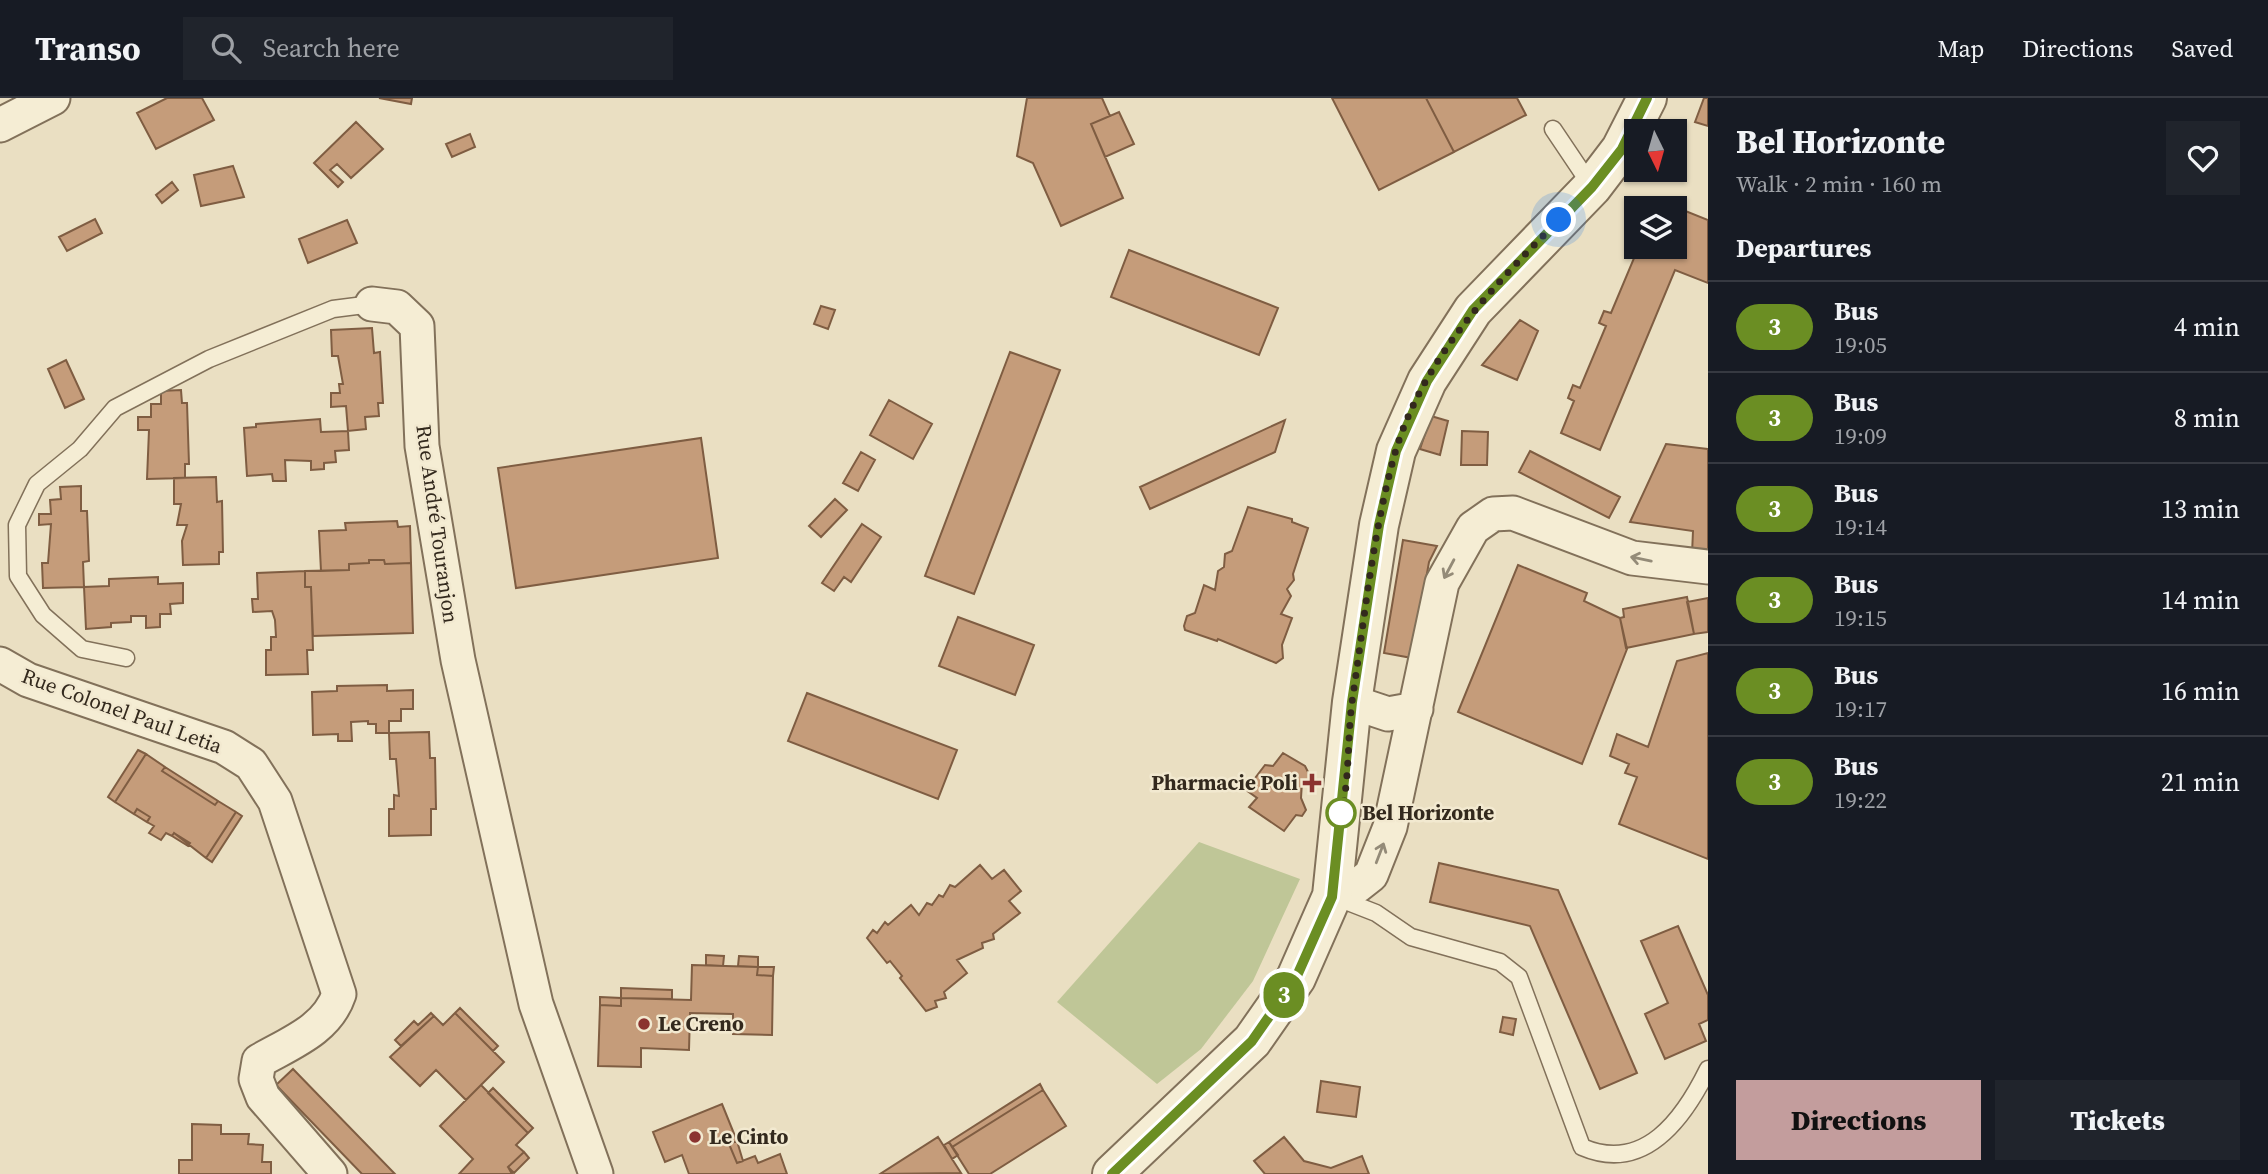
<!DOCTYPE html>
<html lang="en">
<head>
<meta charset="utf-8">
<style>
  :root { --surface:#171b24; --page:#20242c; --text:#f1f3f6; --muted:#9ea1a6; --line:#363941; --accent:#c39d9d }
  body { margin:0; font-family:"Source Serif 4",serif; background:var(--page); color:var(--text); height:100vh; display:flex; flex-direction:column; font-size:26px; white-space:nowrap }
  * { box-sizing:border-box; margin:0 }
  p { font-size:23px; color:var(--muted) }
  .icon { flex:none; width:38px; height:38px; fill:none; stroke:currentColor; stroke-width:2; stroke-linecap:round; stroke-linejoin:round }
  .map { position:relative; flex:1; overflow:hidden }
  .sheet { display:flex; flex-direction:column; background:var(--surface); width:560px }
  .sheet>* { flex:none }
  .badge { padding:0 14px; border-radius:23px; font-size:24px; line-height:46px }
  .needle { width:46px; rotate:175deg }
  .buttons { position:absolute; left:1624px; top:21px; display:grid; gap:14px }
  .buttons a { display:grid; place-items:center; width:63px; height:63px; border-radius:0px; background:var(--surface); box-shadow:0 2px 5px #0004; font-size:35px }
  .you { position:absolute; width:35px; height:35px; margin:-18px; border:5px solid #fff; border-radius:50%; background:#1a73e8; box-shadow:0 0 0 10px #1a73e833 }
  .map>.badge { position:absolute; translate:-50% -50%; box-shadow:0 0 0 4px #fff }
  h2 { padding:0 28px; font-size:26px; line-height:63px }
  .round { display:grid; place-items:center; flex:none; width:74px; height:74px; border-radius:0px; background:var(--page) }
  .head { display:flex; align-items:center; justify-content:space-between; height:119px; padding:0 28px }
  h1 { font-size:33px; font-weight:800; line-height:52px }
  .action { display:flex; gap:14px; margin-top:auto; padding:14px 28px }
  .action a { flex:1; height:80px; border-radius:0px; background:var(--accent); color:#111; font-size:28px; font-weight:800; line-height:80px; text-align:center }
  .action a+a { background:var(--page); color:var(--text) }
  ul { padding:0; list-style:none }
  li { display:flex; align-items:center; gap:21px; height:91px; padding:0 28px; border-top:2px solid var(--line) }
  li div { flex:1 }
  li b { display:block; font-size:26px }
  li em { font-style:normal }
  li .badge { min-width:77px; font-weight:700; text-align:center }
  header { display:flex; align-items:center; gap:42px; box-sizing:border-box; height:98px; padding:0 35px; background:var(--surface); border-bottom:2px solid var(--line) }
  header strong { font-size:33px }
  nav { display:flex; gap:38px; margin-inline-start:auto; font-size:24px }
  .search { width:490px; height:63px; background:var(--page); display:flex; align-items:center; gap:18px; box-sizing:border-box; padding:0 24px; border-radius:0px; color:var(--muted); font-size:26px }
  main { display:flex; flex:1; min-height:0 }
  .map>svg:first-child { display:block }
</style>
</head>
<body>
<header>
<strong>Transo</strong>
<div class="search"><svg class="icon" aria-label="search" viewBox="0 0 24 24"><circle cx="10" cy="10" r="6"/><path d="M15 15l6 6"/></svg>Search here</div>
<nav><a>Map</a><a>Directions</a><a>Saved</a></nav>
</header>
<main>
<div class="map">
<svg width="1708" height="1076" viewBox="0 0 1708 1076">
  <rect width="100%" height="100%" fill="#eadfc2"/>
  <path fill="#bfc697" d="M1199,744l101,37 -47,102 -52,68 -44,35 -100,-82z"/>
  <path fill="#c59c7a" stroke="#7f5d42" stroke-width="2" d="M167,0h35l12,22 -58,29 -19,-36z
    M379,0h33l-1,6z
    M1027,0h75l8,18 -19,8 32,74 -62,28 -28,-63 -16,-7z
    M1332,0h94l28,54 -75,38z
    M1426,0h91l9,17 -72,37z
    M1704,0h4v28l-13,-4z
    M1119,14l15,32 -29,13 -14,-33z
    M356,24l27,27 -32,29 -14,-14 -7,6 13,12 -5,5 -24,-24z
    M470,36l5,13 -23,10 -6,-13z
    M233,68l11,31 -43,9 -7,-31z
    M172,84l6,8 -16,13 -6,-8z
    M1658,102l50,20v63l-33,-13 -75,180 -39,-17 13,-32 -6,-3 5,-13 7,3 26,-62 -7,-3 5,-12 7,2 26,-62 -7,-3 5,-12 1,11h39v-39h-21z
    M95,121l7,14 -35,18 -8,-14z
    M347,122l10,23 -49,20 -9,-24z
    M1129,152l149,58 -19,47 -148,-58z
    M821,208l14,4 -7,19 -14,-5z
    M1520,222l18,11 -21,49 -35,-15z
    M372,230l2,25 6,-1 3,51h-5l1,13 -14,1 1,12 -18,2 -2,-25 -15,1v-14h9l-1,-9h4l-5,-28h-6l-1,-26z
    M1010,254l50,18 -86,224 -49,-18z
    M66,262l18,39 -19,9 -17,-39z
    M181,292l1,13h5l2,61h-4v14l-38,1 2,-49h-11v-13h13v-13h10v-13z
    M889,302l43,24 -19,35 -43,-24z
    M1431,318l17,5 -8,34 -20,-6z
    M320,321l1,13 27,-1 1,19 -14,1 1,11 -12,1v6l-13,1v-9l-26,-1 1,21h-13l-1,-7 -25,2 -3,-48 12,-1v-3z
    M1285,322l-10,32 -125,57 -10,-22z
    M1462,333l26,1 -1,33h-26z
    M701,340l17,120 -202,30 -18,-120z
    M1666,346l42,5v106l-16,-1 1,-23 -63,-9z
    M1530,353l90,46 -11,21 -90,-46z
    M861,354l14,8 -17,31 -15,-8z
    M216,379l1,25 5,-1 1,51h-4v12l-36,1 -1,-24 5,-16h-10l4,-21h-7v-26z
    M81,388v25h6l2,50 -6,1 1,25 -41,1 -1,-25h6l3,-39 -12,1v-11h12l-1,-14 11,-1 -1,-12z
    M835,401l12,11 -26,27 -12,-11z
    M1248,409l44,12v3l16,6 -15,46 1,6 -7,9 4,7 -10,18 11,4 -10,27 1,13 -7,5 -58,-24 -1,2 -32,-11 -1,-4 3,-10 8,-3 9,-28 11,5 3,-19 6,-4 1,-13 7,-3z
    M397,423l1,6 12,-1 1,37 -26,1 -1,-4h-15v3l-20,1v6l-28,1 -2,-40 27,-1 -1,-7z
    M862,426l19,13 -30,45 -7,-5 -10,14 -12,-8z
    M1403,442l34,6 -8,16 -17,96 -28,-5z
    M369,462h15l1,4 26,-1 2,70 -100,3 -2,-49h-6v-16l44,-1v-6l20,-1z
    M1518,467l69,28 -3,8 36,17 7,31 -45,115 -124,-52z
    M305,473v16h6l2,63h-6l1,24 -42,1v-25h5v-13h5l-1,-17 -3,-9 -19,1 -1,-13h6l-1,-26z
    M158,479v7l25,-1v20l-13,1 1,10h-11v13l-14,1v-12h-15v6l-20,1v4l-25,2 -2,-42 25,-1v-7z
    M1687,499l7,37 -68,14 -6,-30 4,-1 -1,-8z
    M1708,500v34l-14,2 -7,-32z
    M958,519l76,28 -19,50 -76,-29z
    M1708,555v206l-89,-35 18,-47 -12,-4 4,-9 -19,-8 7,-22 31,13 29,-86z
    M387,587v6l26,-1v19h-12v12h-12v12h-13v-9h-8v-3l-17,1 1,19h-14v-7l-25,1 -1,-43 25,-1v-5z
    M807,595l150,57 -19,49 -150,-58z
    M429,634l1,26h5l1,51h-5v26l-42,1v-27h5v-14l5,1 -3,-37h-6l-1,-26z
    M138,652l8,4 -31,48 -7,-5z
    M1283,655l22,13 6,12 -3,4h-6l-1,16 5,12 -4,6 -6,-1 -12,16 -35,-24 8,-9 -11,-8 19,-25 8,1z
    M146,656l19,13 -3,4 53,34 3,-4 18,11 -30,46 -32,-25 -2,3 -6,-3 -5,7 -12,-7 5,-7 -7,-4 3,-5 -13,-8 -3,5 -19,-12z
    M165,669l53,34 -3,4 -53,-34z
    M137,711l13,8 -3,5 -13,-8z
    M236,714l6,4 -30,46 -6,-4z
    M174,735l16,10 -2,3 -16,-10z
    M1439,765l119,27 79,183 -37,16 -70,-163 -100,-24z
    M980,767l12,14 12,-9 17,21 -12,10 11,12 -27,21 1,5 -12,4 1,5 -26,12 10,13 -23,19 2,6 -11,3 2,6 -11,4 -26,-33 2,-2 -12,-15 -3,2 -20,-25 6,-8 4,3 8,-11 3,3 23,-20 8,10 8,-12 5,2 7,-10 4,2 7,-12 5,2z
    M1678,828l30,69v25l-9,4 7,17 -41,18 -20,-45 23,-11 -27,-62z
    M706,857l18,1 -1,10 -17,-1z
    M739,858l19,1v10l-20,-1z
    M692,867l66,2 -1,8 16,1 -1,59 -39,-1v-20l-43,-1 -1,37 -48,-2v19l-43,-1 2,-61 21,1v-8l70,2z
    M758,869h16l-1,9 -16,-1z
    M621,890l51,2v9l-51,-1z
    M600,899l21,1v8l-21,-1z
    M460,910l38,38 -5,5 -38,-38z
    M431,915l3,3 -33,30 -6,-6 19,-19 4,4z
    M455,915l49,49 -38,38 -30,-30 -16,16 -30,-29 44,-41 9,9z
    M1503,919l13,2 -3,16 -13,-3z
    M293,971l102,105h-33l-86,-89z
    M1321,983l39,6 -4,30 -39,-5z
    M1040,986l3,6 -91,57 -3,-5z
    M481,987l47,48 -12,12 8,7 -16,15 4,7h-53l14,-15 -33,-33z
    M493,990l40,40 -5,5 -40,-40z
    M1043,992l23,36 -76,48h-21l-17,-27z
    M722,1006l15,37 -8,3 8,19 18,-7 3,7 22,-9 7,20h-98l-7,-19 -17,7 -12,-30z
    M192,1026l29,1v9h28l-1,10 15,1 -1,17h9v12h-92v-14h13z
    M938,1039l23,36 -81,1z
    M1284,1039l20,24 27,7 31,-12 7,18h-104l-11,-13z
    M737,1043l6,20 -6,2 -8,-19z
    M949,1044l9,13 -6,4 -8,-14z
    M524,1054l5,6 -15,15 -6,-6z"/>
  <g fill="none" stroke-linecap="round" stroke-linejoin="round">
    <g stroke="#82715a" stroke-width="19">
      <path id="service" d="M1553,31l39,58
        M126,560l-44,-9 -39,-34 -25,-39 -1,-51 20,-41 43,-35 35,-41 94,-49 124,-50 39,-5
        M1335,799l41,16 35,24 89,25 19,15 63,170c63,27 102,-29 126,-78"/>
    </g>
    <g stroke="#82715a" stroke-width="37">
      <path id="minor" d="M0,27l53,-27
        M372,206l25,3 20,19 5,120 36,214 78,344 60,170
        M0,566l28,16 196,67 27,17 24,37 64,193c-12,36 -49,49 -80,67l-3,18 7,18 67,77
        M1352,604l36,12 28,-5
        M1332,798l25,-10 14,-11 19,-48 52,-244 31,-55 20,-14 20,-1 119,45 76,9"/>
    </g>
    <g stroke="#82715a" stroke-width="42">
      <path id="tertiary" d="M1112,1076l140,-133 44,-63 36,-82 20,-194 27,-177 17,-74 31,-70 46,-71 119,-123 29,-38 26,-51"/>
    </g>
    <use href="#service" stroke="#f5edd4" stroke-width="16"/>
    <use href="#minor" stroke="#f5edd4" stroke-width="33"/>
    <use href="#tertiary" stroke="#f5edd4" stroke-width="38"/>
  </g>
  <defs><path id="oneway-shaft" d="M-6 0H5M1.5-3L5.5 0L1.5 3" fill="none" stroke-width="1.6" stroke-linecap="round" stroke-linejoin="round" transform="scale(1.75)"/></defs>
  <g stroke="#948b78">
    <use href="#oneway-shaft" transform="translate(1641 461) rotate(-168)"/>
    <use href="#oneway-shaft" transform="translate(1449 471) rotate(118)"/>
    <use href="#oneway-shaft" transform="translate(1380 755) rotate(-69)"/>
  </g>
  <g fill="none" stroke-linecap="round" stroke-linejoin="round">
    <g stroke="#fff" stroke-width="16">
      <path id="line" d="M1112,1076l140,-133 44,-63 36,-81 20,-195 27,-177 17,-74 31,-70 46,-71 119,-123 30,-38 25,-51"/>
    </g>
    <use href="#line" stroke="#6b8e23" stroke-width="10"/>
    <path stroke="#33291d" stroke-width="7" stroke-dasharray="0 12.6" d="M1341,715c9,-30 6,-81 12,-118 12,-80 20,-163 42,-242 27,-93 97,-166 164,-233"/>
  </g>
  <g fill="#8b3330" stroke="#f2e9d0" stroke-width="2.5">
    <path d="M1308.5 674.5h7v7h7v7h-7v7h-7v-7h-7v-7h7z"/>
    <circle cx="644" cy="926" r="7"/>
    <circle cx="695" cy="1039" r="7"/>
  </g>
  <circle fill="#fff" stroke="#6b8e23" stroke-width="3.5" cx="1341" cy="715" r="14"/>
  <g text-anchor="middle" stroke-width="5" stroke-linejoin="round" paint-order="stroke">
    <g font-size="21" fill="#33291d" stroke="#f2e9d0">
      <text transform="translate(437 426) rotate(82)" y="7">Rue André Touranjon</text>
      <text transform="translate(122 613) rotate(20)" y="7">Rue Colonel Paul Letia</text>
    </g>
    <g font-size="21" font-weight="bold" fill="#33291d" stroke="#f2e9d0" text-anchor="start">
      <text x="1298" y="692" text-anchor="end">Pharmacie Poli</text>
      <text x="658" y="933">Le Creno</text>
      <text x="709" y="1046">Le Cinto</text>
    </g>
    <g font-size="21" font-weight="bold" fill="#33291d" stroke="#f2e9d0" text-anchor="start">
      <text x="1362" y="722">Bel Horizonte</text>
    </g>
  </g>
</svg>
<div class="buttons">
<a><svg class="needle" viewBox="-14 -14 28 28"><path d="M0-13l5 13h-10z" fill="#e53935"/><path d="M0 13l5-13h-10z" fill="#9ea1a6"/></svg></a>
<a><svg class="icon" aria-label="layers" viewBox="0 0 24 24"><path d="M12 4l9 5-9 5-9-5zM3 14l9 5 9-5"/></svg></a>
</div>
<div class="you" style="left:1559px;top:122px"></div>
<b class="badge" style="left:1284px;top:897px;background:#6b8e23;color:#fff">3</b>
</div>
<section class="sheet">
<div class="head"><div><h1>Bel Horizonte</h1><p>Walk · 2 min · 160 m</p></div><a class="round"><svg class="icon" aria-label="heart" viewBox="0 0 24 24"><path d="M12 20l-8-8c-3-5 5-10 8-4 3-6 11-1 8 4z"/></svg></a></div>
<h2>Departures</h2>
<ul>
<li><span class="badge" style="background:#6b8e23;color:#fff">3</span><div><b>Bus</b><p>19:05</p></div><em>4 min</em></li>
<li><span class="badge" style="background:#6b8e23;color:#fff">3</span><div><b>Bus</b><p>19:09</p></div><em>8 min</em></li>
<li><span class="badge" style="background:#6b8e23;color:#fff">3</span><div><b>Bus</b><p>19:14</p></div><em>13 min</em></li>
<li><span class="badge" style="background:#6b8e23;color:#fff">3</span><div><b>Bus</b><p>19:15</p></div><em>14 min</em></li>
<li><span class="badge" style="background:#6b8e23;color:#fff">3</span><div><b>Bus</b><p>19:17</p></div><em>16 min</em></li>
<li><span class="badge" style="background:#6b8e23;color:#fff">3</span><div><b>Bus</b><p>19:22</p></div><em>21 min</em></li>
</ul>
<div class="action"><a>Directions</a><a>Tickets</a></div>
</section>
</main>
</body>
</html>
